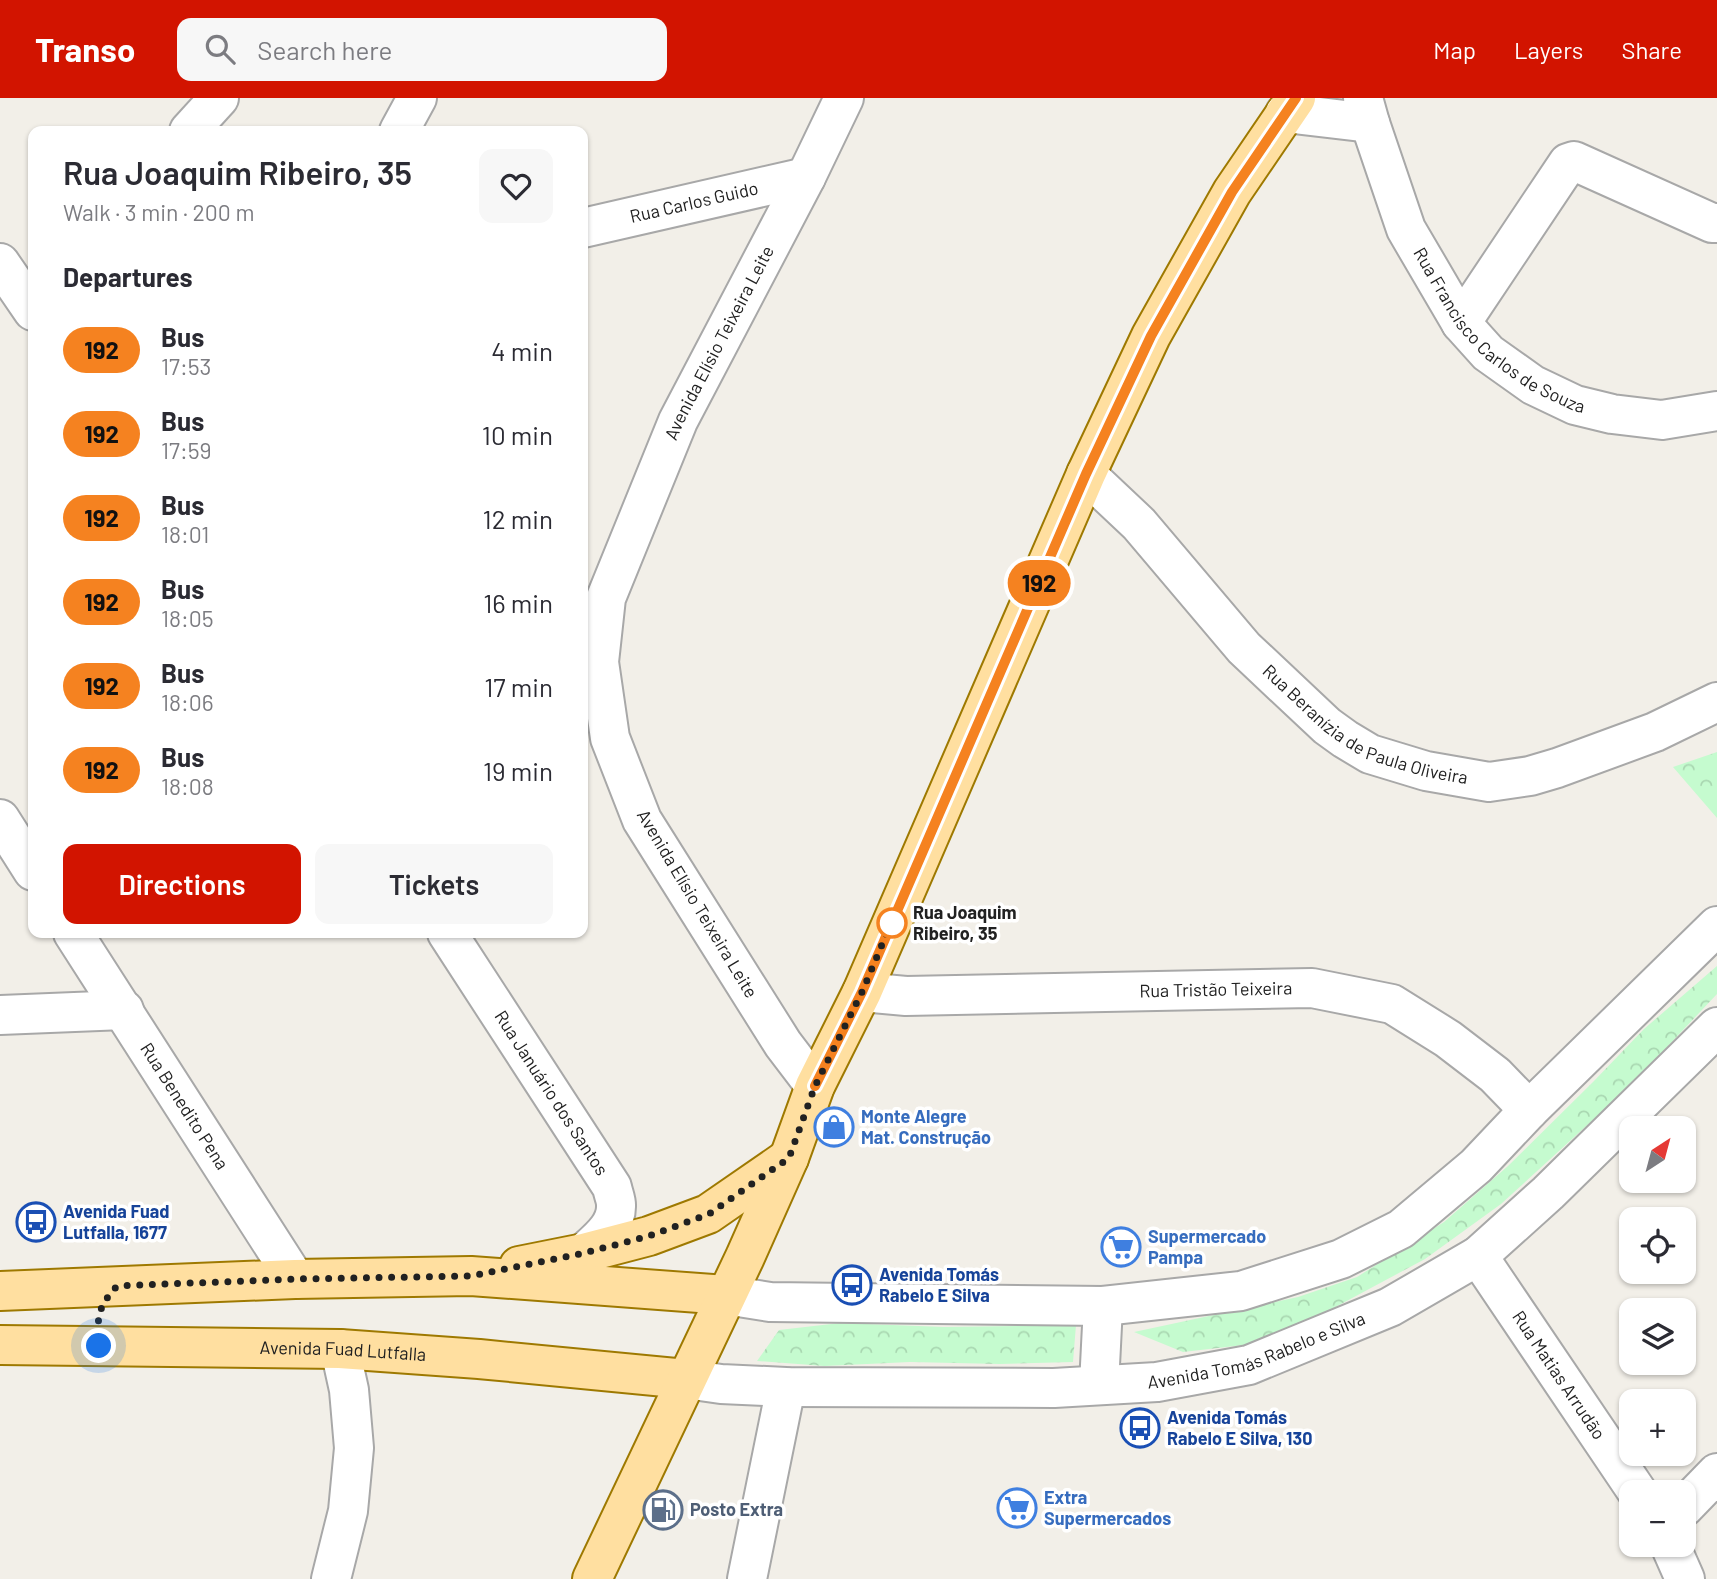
<!DOCTYPE html>
<html lang="en">
<head>
<meta charset="utf-8">
<style>
  :root { --surface:#fff; --page:#f7f7f7; --text:#2b2b33; --muted:#7c7c81; --accent:#d21400 }
  body { margin:0; font-family:Barlow,sans-serif; background:var(--page); color:var(--text); height:100vh; display:flex; flex-direction:column; font-size:26px; white-space:nowrap }
  * { box-sizing:border-box; margin:0 }
  p { font-size:23px; color:var(--muted) }
  .icon { flex:none; width:38px; height:38px; fill:none; stroke:currentColor; stroke-width:2; stroke-linecap:round; stroke-linejoin:round }
  .map { position:relative; flex:1; overflow:hidden }
  .panel { position:absolute; left:28px; top:28px; width:560px; height:812px; display:flex; flex-direction:column; background:var(--surface); border-radius:14px; box-shadow:0 2px 5px #0004 }
  .panel>* { flex:none }
  .badge { padding:0 14px; border-radius:23px; font-size:24px; line-height:46px }
  .needle { width:46px; rotate:36deg }
  .controls { position:absolute; left:1619px; top:1018px; display:grid; gap:14px }
  .controls a { display:grid; place-items:center; width:77px; height:77px; border-radius:14px; background:var(--surface); box-shadow:0 2px 5px #0004; font-size:35px }
  .you { position:absolute; width:35px; height:35px; margin:-18px; border:5px solid #fff; border-radius:50%; background:#1a73e8; box-shadow:0 0 0 10px #1a73e833 }
  .map>.badge { position:absolute; translate:-50% -50%; box-shadow:0 0 0 4px #fff }
  h2 { padding:0 35px; font-size:26px; line-height:63px }
  .round { display:grid; place-items:center; flex:none; width:74px; height:74px; border-radius:14px; background:var(--page) }
  .headline { display:flex; align-items:center; justify-content:space-between; height:119px; padding:0 35px }
  h1 { font-size:33px; font-weight:600; line-height:52px }
  .action { display:flex; gap:14px; margin-top:auto; padding:14px 35px }
  .action a { flex:1; height:80px; border-radius:14px; background:var(--accent); color:#fff; font-size:28px; font-weight:600; line-height:80px; text-align:center }
  .action a+a { background:var(--page); color:var(--text) }
  ul { padding:0; list-style:none }
  li { display:flex; align-items:center; gap:21px; height:84px; padding:0 35px }
  li div { flex:1 }
  li b { display:block; font-size:26px }
  li em { font-style:normal }
  li .badge { min-width:77px; font-weight:700; text-align:center }
  header { display:flex; align-items:center; gap:42px; box-sizing:border-box; height:98px; padding:0 35px; background:var(--accent); color:#fff }
  header strong { font-size:33px }
  nav { display:flex; gap:38px; margin-inline-start:auto; font-size:24px }
  .search { width:490px; height:63px; background:var(--page); display:flex; align-items:center; gap:18px; box-sizing:border-box; padding:0 24px; border-radius:14px; color:var(--muted); font-size:26px }
  .map>svg:first-child { display:block }
</style>
</head>
<body>
<header>
<strong>Transo</strong>
<div class="search"><svg class="icon" aria-label="search" viewBox="0 0 24 24"><circle cx="10" cy="10" r="6"/><path d="M15 15l6 6"/></svg>Search here</div>
<nav><a>Map</a><a>Layers</a><a>Share</a></nav>
</header>
<div class="map">
<svg width="1717" height="1481" viewBox="0 0 1717 1481">
  <defs>
    <pattern id="park-crowns" width="20" height="18" patternUnits="userSpaceOnUse" patternTransform="scale(1.75)"><rect width="20" height="18" fill="#c5fbcf"/><path d="M2 6a3 3 0 1 1 6 0M12 15a3 3 0 1 1 6 0" fill="none" stroke="#a9d7b1"/></pattern>
  </defs>
  <rect width="100%" height="100%" fill="#f2efe8"/>
  <path fill="url(#park-crowns)" d="M1717,654v66l-44,-51z
    M1717,868v28l-51,54 -71,70 -94,86 -76,55 -97,52 -84,34 -61,7 -49,-20 164,-35 59,-20 87,-55 64,-56 85,-84 51,-53z
    M840,1225l104,4 132,-2 -3,37 -73,2 -90,-2 -86,4 -67,-5 22,-31z"/>
  <g fill="none" stroke-linecap="round" stroke-linejoin="round">
    <g stroke="#a8a8a8" stroke-width="42">
      <g id="minor">
        <path id="s1" d="M1363,0l7,25 36,106 55,94 27,30 45,32 42,20 37,9 50,6 55,-9"/>
        <path d="M1285,15l85,10"/>
        <path d="M189,33l30,-33"/>
        <path d="M399,33l18,-33"/>
        <path id="s2" d="M583,130l223,-51"/>
        <path d="M0,165l33,48"/>
        <path d="M1461,225l107,-160 6,-2 138,62h5"/>
        <path id="s3" d="M1086,376l53,50 105,124 83,78 18,13 25,15 56,17 63,11 41,-6 27,-8 98,-36 62,-30"/>
        <path d="M0,721l33,52"/>
        <path id="s4" d="M73,835l222,346"/>
        <path id="s5" d="M447,835l165,254c1,6 4,12 4,18 1,21 -18,35 -32,48"/>
        <path id="s6" d="M862,894l44,4 406,-8 80,16 56,35 47,36 34,35"/>
        <path d="M0,917l124,-5"/>
        <path id="s7" d="M815,988l-32,-42 -141,-224 -32,-82 -11,-76 7,-64 72,-177 128,-244 38,-79"/>
        <path id="s8" d="M1478,1158l160,237"/>
        <path d="M726,1197l44,7 333,4 138,-15 100,-32 60,-30 75,-63 53,-56 188,-184"/>
        <path id="s9" d="M686,1281l35,5 65,3 268,1 103,-6 92,-17 141,-58 88,-51 70,-63 169,-166"/>
        <path d="M1099,1287l4,-79"/>
        <path d="M1684,1409l33,-34"/>
        <path d="M1670,1447l15,34"/>
        <path d="M331,1481l17,-68 6,-63 -5,-58 -9,-41"/>
        <path d="M747,1481l39,-192"/>
      </g>
    </g>
    <g stroke="#9e7900" stroke-width="42">
      <g id="major">
        <path d="M519,1168l65,-13 65,-17 59,-22 81,-56"/>
        <path d="M0,1193l295,-12 176,-3 255,19"/>
        <path id="s10" d="M0,1247l340,4 139,10 207,20"/>
        <path d="M592,1481l153,-322 44,-99 26,-72 47,-94 224,-518 65,-138 81,-144 64,-94"/>
      </g>
    </g>
    <use href="#minor" stroke="#fff" stroke-width="38"/>
    <use href="#major" stroke="#ffdfa0" stroke-width="38"/>
  </g>
  <g fill="none" stroke-linecap="round" stroke-linejoin="round">
    <g stroke="#fff" stroke-width="16">
      <path id="line" d="M815,988l47,-94 224,-518 65,-138 81,-144 64,-94"/>
    </g>
    <use href="#line" stroke="#f58220" stroke-width="10"/>
    <path stroke="#212121" stroke-width="7" stroke-dasharray="0 12.6" d="M99,1248c-2,-29 -2,-38 18,-60l178,-7 176,-3 113,-23 65,-17 60,-22 80,-56 26,-72 47,-94 30,-71v2"/>
  </g>
  <defs>
    <g id="shop-ring" transform="scale(2.0125)"><circle r="9.5" fill="#fff" stroke="#3f7fe0" stroke-width="1.5"/><path d="M-5-2.5h2.3a2.7 3.5 0 0 1 5.4 0H5L5.5 6h-11ZM-1.5-2.5h3a1.5 2.3 0 0 0-3 0Z" fill="#3f7fe0"/></g>
    <g id="bus-ring" transform="scale(2.0125)"><circle r="9.5" fill="#fff" stroke="#1a4fb4" stroke-width="1.5"/><path d="M-5-6H5V4H4V6H2V4H-2V6H-4V4H-5ZM-3.5-4V0h7V-4ZM-3.5 1.2v1.5H-2V1.2ZM2 1.2v1.5H3.5V1.2Z" fill="#1a4fb4"/></g>
    <g id="supermarket-ring" transform="scale(2.0125)"><circle r="9.5" fill="#fff" stroke="#3f7fe0" stroke-width="1.5"/><path d="M-6-5.5h2.5l.6 2H6L4.5 2H-2.5L-4.4-4H-6ZM-1.5 3.2a1.3 1.3 0 1 0 .1 0ZM3 3.2a1.3 1.3 0 1 0 .1 0Z" fill="#3f7fe0"/></g>
    <g id="fuel-ring" transform="scale(2.0125)"><circle r="9.5" fill="#fff" stroke="#5c6f8a" stroke-width="1.5"/><path d="M-5.5-6h7V0h2V4h1.3V-2.5L3-4.5l.8-.8L6-3V5H2.5V1h-1V6h-7ZM-4.2-4.7v3.2H.2V-4.7Z" fill="#5c6f8a"/></g>
  </defs>
  <g fill-rule="evenodd">
    <use href="#shop-ring" x="834" y="1029"/>
    <use href="#bus-ring" x="36" y="1124"/>
    <use href="#supermarket-ring" x="1121" y="1149"/>
    <use href="#bus-ring" x="852" y="1187"/>
    <use href="#bus-ring" x="1140" y="1330"/>
    <use href="#supermarket-ring" x="1017" y="1410"/>
    <use href="#fuel-ring" x="663" y="1412"/>
  </g>
  <circle fill="#fff" stroke="#f58220" stroke-width="3.5" cx="892" cy="825" r="14"/>
  <g text-anchor="middle" stroke-width="7" stroke-linejoin="round" paint-order="stroke">
    <g font-size="18" fill="#212121" stroke="#fff">
      <text dy="6" stroke="none"><textPath href="#s2" startOffset="114">Rua Carlos Guido</textPath></text>
      <text dy="6" stroke="none"><textPath href="#s1" startOffset="280">Rua Francisco Carlos de Souza</textPath></text>
      <text dy="6" stroke="none"><textPath href="#s7" startOffset="826">Avenida Elísio Teixeira Leite</textPath></text>
      <text dy="6" stroke="none"><textPath href="#s3" startOffset="383">Rua Beranízia de Paula Oliveira</textPath></text>
      <text transform="translate(697 806) rotate(59)" y="6">Avenida Elísio Teixeira Leite</text>
      <text dy="6" stroke="none"><textPath href="#s6" startOffset="354">Rua Tristão Teixeira</textPath></text>
      <text dy="6" stroke="none"><textPath href="#s5" startOffset="191">Rua Januário dos Santos</textPath></text>
      <text dy="6" stroke="none"><textPath href="#s4" startOffset="206">Rua Benedito Pena</textPath></text>
      <text dy="6" stroke="none"><textPath href="#s9" startOffset="576">Avenida Tomás Rabelo e Silva</textPath></text>
      <text dy="6" stroke="none"><textPath href="#s10" startOffset="343">Avenida Fuad Lutfalla</textPath></text>
      <text dy="6" stroke="none"><textPath href="#s8" startOffset="144">Rua Matias Arrudão</textPath></text>
    </g>
    <g font-size="18" font-weight="bold" fill="#212121" stroke="#fff" text-anchor="start">
      <text x="913" y="821">Rua Joaquim<tspan x="913" dy="21">Ribeiro, 35</tspan></text>
    </g>
    <g font-size="18" font-weight="bold" fill="#366cbe" stroke="#fff" text-anchor="start">
      <text x="861" y="1025">Monte Alegre<tspan x="861" dy="21">Mat. Construção</tspan></text>
      <text x="1148" y="1145">Supermercado<tspan x="1148" dy="21">Pampa</tspan></text>
      <text x="1044" y="1406">Extra<tspan x="1044" dy="21">Supermercados</tspan></text>
    </g>
    <g font-size="18" font-weight="bold" fill="#164399" stroke="#fff" text-anchor="start">
      <text x="63" y="1120">Avenida Fuad<tspan x="63" dy="21">Lutfalla, 1677</tspan></text>
      <text x="879" y="1183">Avenida Tomás<tspan x="879" dy="21">Rabelo E Silva</tspan></text>
      <text x="1167" y="1326">Avenida Tomás<tspan x="1167" dy="21">Rabelo E Silva, 130</tspan></text>
    </g>
    <g font-size="18" font-weight="bold" fill="#4e5e75" stroke="#fff" text-anchor="start">
      <text x="690" y="1418">Posto Extra</text>
    </g>
  </g>
</svg>
<div class="controls">
<a><svg class="needle" viewBox="-14 -14 28 28"><path d="M0-13l5 13h-10z" fill="#e53935"/><path d="M0 13l5-13h-10z" fill="#7c7c81"/></svg></a>
<a><svg class="icon" aria-label="locate" viewBox="0 0 24 24"><circle cx="12" cy="12" r="6"/><path d="M12 2v4M12 18v4M2 12h4M18 12h4"/></svg></a>
<a><svg class="icon" aria-label="layers" viewBox="0 0 24 24"><path d="M12 4l9 5-9 5-9-5zM3 14l9 5 9-5"/></svg></a>
<a>+</a>
<a>−</a>
</div>
<div class="you" style="left:99px;top:1248px"></div>
<b class="badge" style="left:1039px;top:485px;background:#f58220;color:#111">192</b>
<section class="panel">
<div class="headline"><div><h1>Rua Joaquim Ribeiro, 35</h1><p>Walk · 3 min · 200 m</p></div><a class="round"><svg class="icon" aria-label="heart" viewBox="0 0 24 24"><path d="M12 20l-8-8c-3-5 5-10 8-4 3-6 11-1 8 4z"/></svg></a></div>
<h2>Departures</h2>
<ul>
<li><span class="badge" style="background:#f58220;color:#111">192</span><div><b>Bus</b><p>17:53</p></div><em>4 min</em></li>
<li><span class="badge" style="background:#f58220;color:#111">192</span><div><b>Bus</b><p>17:59</p></div><em>10 min</em></li>
<li><span class="badge" style="background:#f58220;color:#111">192</span><div><b>Bus</b><p>18:01</p></div><em>12 min</em></li>
<li><span class="badge" style="background:#f58220;color:#111">192</span><div><b>Bus</b><p>18:05</p></div><em>16 min</em></li>
<li><span class="badge" style="background:#f58220;color:#111">192</span><div><b>Bus</b><p>18:06</p></div><em>17 min</em></li>
<li><span class="badge" style="background:#f58220;color:#111">192</span><div><b>Bus</b><p>18:08</p></div><em>19 min</em></li>
</ul>
<div class="action"><a>Directions</a><a>Tickets</a></div>
</section>
</div>
</body>
</html>
